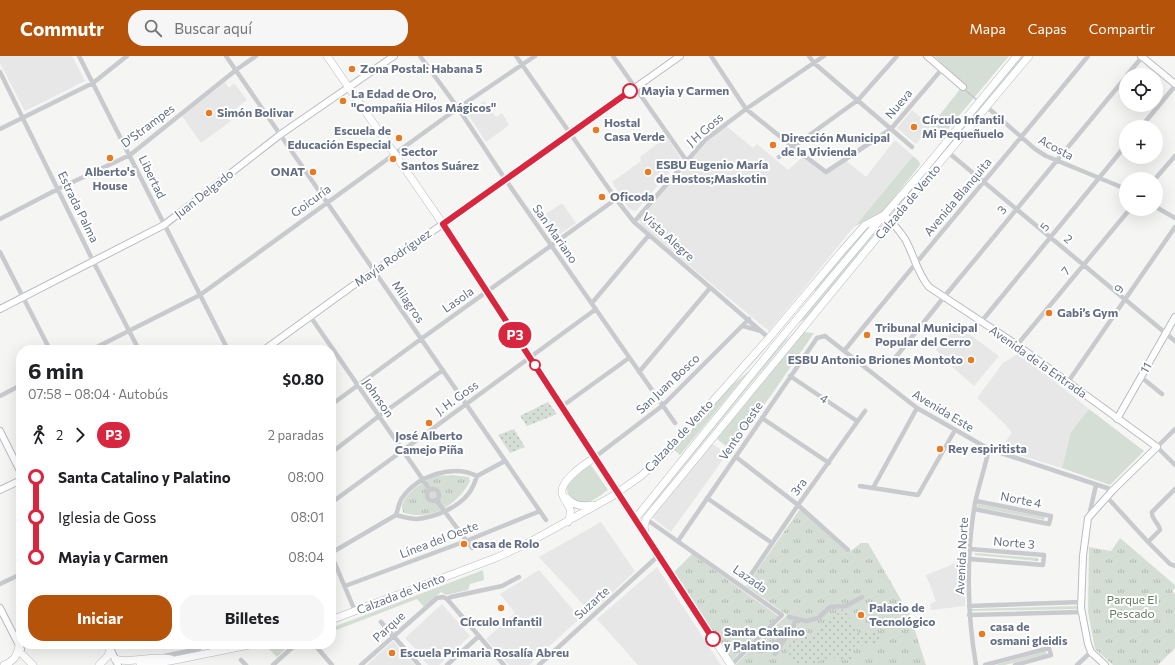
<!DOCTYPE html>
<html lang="es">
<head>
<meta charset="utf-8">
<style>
  :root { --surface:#fff; --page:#f6f6f6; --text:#202124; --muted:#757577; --accent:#b45309 }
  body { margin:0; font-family:Commissioner,sans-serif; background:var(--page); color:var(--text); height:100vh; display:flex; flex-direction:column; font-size:15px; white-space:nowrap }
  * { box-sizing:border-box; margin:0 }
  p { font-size:13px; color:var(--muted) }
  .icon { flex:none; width:22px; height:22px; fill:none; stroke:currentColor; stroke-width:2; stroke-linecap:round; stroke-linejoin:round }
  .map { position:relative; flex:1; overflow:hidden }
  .drawer { position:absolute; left:16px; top:289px; width:320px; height:304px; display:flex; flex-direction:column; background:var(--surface); border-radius:16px; box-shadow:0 4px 16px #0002 }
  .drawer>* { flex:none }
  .badge { padding:0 8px; border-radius:13px; font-size:14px; line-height:26px }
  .buttons { position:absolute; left:1119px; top:12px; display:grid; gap:8px }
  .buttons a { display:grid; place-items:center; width:44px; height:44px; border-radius:50%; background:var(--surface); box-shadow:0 4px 16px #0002; font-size:20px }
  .map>.badge { position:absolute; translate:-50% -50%; box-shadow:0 0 0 2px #fff }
  .legs { display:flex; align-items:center; gap:6px; height:44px; padding:0 12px; font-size:13px }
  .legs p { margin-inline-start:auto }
  .overview { display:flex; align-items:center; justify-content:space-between; height:68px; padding:0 12px }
  h1 { font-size:22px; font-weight:700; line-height:30px }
  .primary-button { display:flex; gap:8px; margin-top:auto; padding:8px 12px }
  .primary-button a { flex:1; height:46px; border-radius:16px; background:var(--accent); color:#fff; font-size:16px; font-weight:700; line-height:46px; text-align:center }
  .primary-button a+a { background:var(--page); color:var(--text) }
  ul { padding:0 12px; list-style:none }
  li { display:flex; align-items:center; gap:14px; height:40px; font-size:15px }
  li i { display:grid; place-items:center; width:6px; height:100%; margin:0 5px; background:currentColor }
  li i::after { content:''; width:10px; height:10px; margin:-5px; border:3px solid; border-radius:50%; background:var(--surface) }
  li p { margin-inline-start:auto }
  li:first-child i { background:linear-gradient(#0000 50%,currentColor 0) }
  li:last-child i { background:linear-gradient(currentColor 50%,#0000 0) }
  header { display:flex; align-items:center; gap:24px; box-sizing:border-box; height:56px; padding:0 20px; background:var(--accent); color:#fff }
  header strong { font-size:19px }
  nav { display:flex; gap:22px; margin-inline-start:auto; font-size:14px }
  .search { width:280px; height:36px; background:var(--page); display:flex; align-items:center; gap:10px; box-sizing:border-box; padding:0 14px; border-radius:16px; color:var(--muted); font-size:15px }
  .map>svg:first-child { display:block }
</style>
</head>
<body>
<header>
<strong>Commutr</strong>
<div class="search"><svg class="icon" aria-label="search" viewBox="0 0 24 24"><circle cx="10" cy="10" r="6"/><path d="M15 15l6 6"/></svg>Buscar aquí</div>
<nav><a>Mapa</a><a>Capas</a><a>Compartir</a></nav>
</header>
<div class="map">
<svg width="1175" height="609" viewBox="0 0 1175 609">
  <defs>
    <pattern id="park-tufts" width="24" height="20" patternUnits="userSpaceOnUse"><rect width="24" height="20" fill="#d5ded4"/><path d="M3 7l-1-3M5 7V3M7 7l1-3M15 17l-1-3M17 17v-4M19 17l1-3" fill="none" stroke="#b0b8b2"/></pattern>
    <pattern id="garden-dots" width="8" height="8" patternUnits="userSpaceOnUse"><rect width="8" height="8" fill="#d5ded4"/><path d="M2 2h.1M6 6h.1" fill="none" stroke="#b0b8b2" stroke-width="1.8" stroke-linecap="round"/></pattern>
  </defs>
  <rect width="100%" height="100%" fill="#f5f6f3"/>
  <path fill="#e6e7e6" d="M0,0h72l13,25 -60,30 -25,-48z
    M225,26l4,6 5,-5 13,17 -20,16 4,5 -30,22 -19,-27z
    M484,45l12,16 6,-4 7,12 -23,17 -19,-29z
    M912,54l19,16 -15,18 -19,-16z
    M726,70l27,22 4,-4 31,26 16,-14 22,16 19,-12 21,17 29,-37 18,16 -69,83 -75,92 -129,-106 -1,-5 67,-79z
    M666,81l15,21 -45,53 -7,-2 -17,-27 29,-21 -1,-4z
    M562,147l14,20 -23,16 -14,-20z
    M954,274l5,4 6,-3 34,25 -25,30 -25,-22 -13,-14z
    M1019,297l70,56 -18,23 -9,36 -62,-19 12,-16 -7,-9 -28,-26 26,-35z
    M711,387l16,11 -56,78 -18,-14 -1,-3z
    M601,466l34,49 -44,42 -52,-56z
    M966,503l-1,47 -34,4 -1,-6 6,-3 -10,-26z
    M657,511l64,98h-83l-41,-46z
    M539,514l41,48 -51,47h-20l-23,-26 29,-26 -15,-19z
    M442,548l28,32 -31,29h-11l-6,-7 1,-1 -18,-19z
    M393,585l22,24h-48z"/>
  <path fill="#d5ded4" d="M934,0h75l-67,80 -11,-10 33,-42z
    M1019,0h7l-132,156 -1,-1z
    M913,100l6,5 1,4 -40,50 -25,11z
    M873,168l-58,69v-5l53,-62z
    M879,169l2,1 -74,92 -8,5z
    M803,276l11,1 -42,61 -41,56 -14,-11z
    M790,280l-138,169 -4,3 132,-164z
    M750,314l-70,85 -6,-5 55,-62z
    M1089,353l55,42 -34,34 -48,-17 9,-36z
    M591,409l17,25c-6,4 -12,9 -19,12 -12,4 -28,-8 -20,-20 2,-4 6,-6 9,-9 5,-3 8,-6 13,-8z
    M978,448l67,13 -1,3 -67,-13z
    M483,514l1,10 -14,4 -2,6 -22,5 -5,-3 -17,15 -7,-8 -86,33v-4z
    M1077,550v3l-105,2v-2z
    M279,588h11l-13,13 -9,-9z
    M1046,595v3l-41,11h-10z"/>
  <path fill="url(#park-tufts)" d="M452,419l17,2 1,4c-12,24 -39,40 -66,32 -10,-13 21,-34 32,-37 5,-1 11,0 16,-1z
    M800,453l48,44 13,-10h7l42,72 16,50h-191l52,-50 -41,-29z
    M1120,482l55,47v3l-3,3 3,3v54l-17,17h-45l-18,-16 -7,-37 1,-65 22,4z
    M975,497l63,5v3l-63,-6z
    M692,498l86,62 -46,44 -59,-87z"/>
  <path fill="url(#garden-dots)" d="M548,346l9,12 -30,12 -7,-10z
    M514,373l11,18 -15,6 -12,-18z
    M844,552l16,28 14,-7 4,5 3,10 -27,2 -3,15 -20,-4 -23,8h-13l-4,-3 -4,-9 1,-5 5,-7 22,-8z"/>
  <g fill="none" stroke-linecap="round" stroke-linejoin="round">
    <path stroke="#c0c7cd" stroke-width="1.5" d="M965,34l12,10"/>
    <g stroke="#b8bbc1" stroke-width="8">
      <path id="secondary" d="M927,0l36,31
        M1141,0l34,28
        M884,159c8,7 15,15 21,24 9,16 12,34 24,48l88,58 140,102 -44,43 -25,28 -5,38 -2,52 7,36 3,8 14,13
        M0,253l164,-84 117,-91 113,-78
        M264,294l87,-63 92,-63 237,-168
        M1117,363l58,-102
        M0,375l21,42
        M0,434l21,-10
        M0,552l21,41
        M108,588l10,21"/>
    </g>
    <g stroke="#b8bbc0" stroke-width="8">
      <path id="primary" d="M327,0l116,168 169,260
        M567,442c7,8 16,9 26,7
        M624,447l107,162
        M635,463l142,-176 107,-128 37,-42 96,-117
        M568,466c7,-18 -3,-15 -6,-29 -2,-13 23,-29 33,-36
        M646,481l-2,-10 2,-8 238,-290 145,-173
        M331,564l167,-63 30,-14 83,-46 30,-21 30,-28 98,-110 73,-87 23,-26 19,-10
        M23,599l10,10
        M115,603c13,5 39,-4 56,0
        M4,609c10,-4 13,-9 15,-19
        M99,609l9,-9 2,-7
        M140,609l30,-4 84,-17"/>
    </g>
    <path stroke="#c8cace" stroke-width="4.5" d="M79,0l149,294
      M226,0l320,464
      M420,0l38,52 47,71 170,244
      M516,0l100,143 18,23 135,116
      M613,0l73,104
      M711,0l35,53 47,38 33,25 65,-43 51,-60
      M809,0l5,7 98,84
      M0,16l93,189 46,89
      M1127,19l16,-19
      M987,51l48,42 11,7 80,33
      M1141,71l34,-41
      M0,73l93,-46 34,-27
      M949,97l226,188
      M779,101l79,-57 39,-44
      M1155,123l20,-23
      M1156,151l19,11
      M0,163l58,-30 72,-34 106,-85 20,-14
      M634,166l71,-82 41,-31 78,-53
      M0,196l50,98
      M592,247l57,-68
      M310,260l120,174
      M981,266l145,-177
      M743,270l18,5
      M1017,289l113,-136
      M91,294l109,-55 258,-187 77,-52
      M844,295c80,-99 163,-196 244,-295
      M895,302l49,-61 182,-220
      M639,316l71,-84
      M790,320l67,45
      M1141,321l21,17
      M1068,326l107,-155
      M0,340l21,-11
      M331,349l90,-66 195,-140
      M561,351l68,-49
      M762,362l67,45
      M1175,373l-18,18 18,18
      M331,397l48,-37 64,-46
      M595,401l67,-51 87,-87
      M736,401l62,48 50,45
      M860,430l58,9 37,-65
      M873,432l44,-80
      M427 439a6 6 0 1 1 12 0a6 6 0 1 1-12 0Z
      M1106,440l42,46 22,22 5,2
      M707,442l65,45
      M436,444l36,48
      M331,447l265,-194
      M974,453l75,15 2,-8 -75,-15
      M396,459c7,2 14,4 21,4 18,-2 41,-11 52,-26 4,-5 6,-11 8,-17
      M1089,460l7,-31
      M646,463l136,96 -51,50
      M678,485l139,-203 8,-2 92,72 72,41 124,41
      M1148,486l12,-12c-1,-7 -9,-11 -8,-18l23,-23
      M331,497l65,-38c2,-6 3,-12 6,-17 16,-23 51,-34 75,-22l28,-15
      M331,498l24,57
      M970,503l73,6 1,-10 -74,-6
      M750,520l48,-71 67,-94
      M0,528l21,-10
      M345,530l121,-45 74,-30
      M447,543l57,66
      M969,550l112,-4
      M969,559l113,-3
      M789,561l17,4 12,-3 12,-11 16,-1 16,-9
      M381,566l38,43
      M314,588l18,21
      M765,594l20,-14
      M775,598l18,-27 3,-8
      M164,600l35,-7 -3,-5
      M241,604l5,5
      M273,609l23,-21
      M361,609l76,-67 6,-1 4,2 4,-2 51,-11 17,-9
      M447,609l32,-29
      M539,609l119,-109
      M976,609c-9,-52 -10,-110 -1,-162 4,-18 10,-36 14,-54
      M985,609l64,-17 2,7 -36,10
      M1077,609l14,-13"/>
    <use href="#secondary" stroke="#fff" stroke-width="6"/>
    <use href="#primary" stroke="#fff" stroke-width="7"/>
    <g stroke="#b8bbc0" stroke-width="8" stroke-linecap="butt">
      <path id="primary-bridge" d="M612,428l12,19"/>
    </g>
    <use href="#primary-bridge" stroke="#fff" stroke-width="7"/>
  </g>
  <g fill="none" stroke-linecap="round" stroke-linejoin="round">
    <g stroke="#fff" stroke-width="9">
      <path id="line-1" d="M630,35l-187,133 270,415"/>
    </g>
    <use href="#line-1" stroke="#d7263d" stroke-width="6"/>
  </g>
  <g fill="#e87a21" stroke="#fff" stroke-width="1.5">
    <circle cx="352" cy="13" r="4"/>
    <circle cx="343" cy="45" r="4"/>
    <circle cx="209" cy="57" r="4"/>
    <circle cx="914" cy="71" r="4"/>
    <circle cx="596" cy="74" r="4"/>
    <circle cx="399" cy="82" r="4"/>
    <circle cx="773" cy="89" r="4"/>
    <circle cx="110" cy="102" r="4"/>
    <circle cx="393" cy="103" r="4"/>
    <circle cx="313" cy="116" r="4"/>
    <circle cx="648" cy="116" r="4"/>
    <circle cx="602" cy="141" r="4"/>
    <circle cx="1049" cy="257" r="4"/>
    <circle cx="867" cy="279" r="4"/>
    <circle cx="971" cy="304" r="4"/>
    <circle cx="429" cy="367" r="4"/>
    <circle cx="940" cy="393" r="4"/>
    <circle cx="464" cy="488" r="4"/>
    <circle cx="501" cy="552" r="4"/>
    <circle cx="861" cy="559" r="4"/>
    <circle cx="982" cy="578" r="4"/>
    <circle cx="392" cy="597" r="4"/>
  </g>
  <g fill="#fff" stroke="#d7263d" stroke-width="2">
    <circle cx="630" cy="35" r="7"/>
    <circle cx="535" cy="309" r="5"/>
    <circle cx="713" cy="583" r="7"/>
  </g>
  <g text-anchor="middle" stroke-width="4" stroke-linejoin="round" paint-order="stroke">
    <g font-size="12" font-weight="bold" fill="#646f85" stroke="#fff" text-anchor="start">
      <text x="360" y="17">Zona Postal: Habana 5</text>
      <text x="351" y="42">La Edad de Oro,<tspan x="351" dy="14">"Compañia Hilos Mágicos"</tspan></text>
      <text x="217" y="61">Simón Bolivar</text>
      <text x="922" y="68">Círculo Infantil<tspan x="922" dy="14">Mi Pequeñuelo</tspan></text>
      <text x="604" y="71">Hostal<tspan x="604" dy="14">Casa Verde</tspan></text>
      <text x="391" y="79" text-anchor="end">Escuela de<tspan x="391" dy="14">Educación Especial</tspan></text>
      <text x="781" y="86">Dirección Municipal<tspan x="781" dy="14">de la Vivienda</tspan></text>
      <text x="401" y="100">Sector<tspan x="401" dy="14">Santos Suárez</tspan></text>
      <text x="656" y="113">ESBU Eugenio María<tspan x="656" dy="14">de Hostos;Maskotin</tspan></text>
      <text x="110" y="120" text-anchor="middle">Alberto's<tspan x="110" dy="14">House</tspan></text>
      <text x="305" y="120" text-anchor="end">ONAT</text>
      <text x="610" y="145">Oficoda</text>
      <text x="1057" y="261">Gabi’s Gym</text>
      <text x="875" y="276">Tribunal Municipal<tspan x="875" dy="14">Popular del Cerro</tspan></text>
      <text x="963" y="308" text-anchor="end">ESBU Antonio Briones Montoto</text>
      <text x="429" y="384" text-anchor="middle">José Alberto<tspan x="429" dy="14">Camejo Piña</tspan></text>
      <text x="948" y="397">Rey espiritista</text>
      <text x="472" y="492">casa de Rolo</text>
      <text x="869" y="556">Palacio de<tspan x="869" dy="14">Tecnológico</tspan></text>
      <text x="501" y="570" text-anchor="middle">Círculo Infantil</text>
      <text x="990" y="575">casa de<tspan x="990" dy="14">osmani gleidis</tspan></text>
      <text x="400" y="601">Escuela Primaria Rosalía Abreu</text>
    </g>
    <g font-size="12" font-weight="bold" fill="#646f85" stroke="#fff" text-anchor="start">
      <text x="641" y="39">Mayia y Carmen</text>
      <text x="724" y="580">Santa Catalino<tspan x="724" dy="14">y Palatino</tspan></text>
    </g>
    <g font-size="12" fill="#646f85" stroke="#fff">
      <text transform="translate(899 48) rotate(-50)" y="4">Nueva</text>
      <text transform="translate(148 70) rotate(-37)" y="4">D'Strampes</text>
      <text transform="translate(705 74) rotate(-41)" y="4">J H Goss</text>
      <text transform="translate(1056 92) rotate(29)" y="4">Acosta</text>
      <text transform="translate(152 121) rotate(64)" y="4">Libertad</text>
      <text transform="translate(204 138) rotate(-38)" y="4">Juan Delgado</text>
      <text transform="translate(958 141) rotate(-50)" y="4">Avenida Blanquita</text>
      <text transform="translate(311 145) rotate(-36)" y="4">Goicuría</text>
      <text transform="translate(908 146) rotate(-50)" y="4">Calzada de Vento</text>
      <text transform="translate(78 151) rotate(64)" y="4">Estrada Palma</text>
      <text transform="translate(1002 154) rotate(-51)" y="4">3</text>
      <text transform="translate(1045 171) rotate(-50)" y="4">5</text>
      <text transform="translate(555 178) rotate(55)" y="4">San Mariano</text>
      <text transform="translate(668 181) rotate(42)" y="4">Vista Alegre</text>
      <text transform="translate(1068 183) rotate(40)" y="4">2</text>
      <text transform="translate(393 202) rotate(-35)" y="4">Mayía Rodríguez</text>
      <text transform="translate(1066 215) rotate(-50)" y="4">7</text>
      <text transform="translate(1119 233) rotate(-55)" y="4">9</text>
      <text transform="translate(458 244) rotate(-35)" y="4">Lasola</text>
      <text transform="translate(408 246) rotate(56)" y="4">Milagros</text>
      <text transform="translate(1038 306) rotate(35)" y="4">Avenida de la Entrada</text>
      <text transform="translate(1146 312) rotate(-60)" y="4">11</text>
      <text transform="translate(668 328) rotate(-43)" y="4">San Juan Bosco</text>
      <text transform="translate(378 342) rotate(55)" y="4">Johnson</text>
      <text transform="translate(457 342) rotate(-36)" y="4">J. H. Goss</text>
      <text transform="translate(824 343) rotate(34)" y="4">4</text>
      <text transform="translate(943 355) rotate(31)" y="4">Avenida Este</text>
      <text transform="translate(741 375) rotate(-56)" y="4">Vento Oeste</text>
      <text transform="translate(679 380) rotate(-47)" y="4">Calzada de Vento</text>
      <text transform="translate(799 431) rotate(-54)" y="4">3ra</text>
      <text transform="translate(1021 444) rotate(11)" y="4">Norte 4</text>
      <text transform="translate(439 484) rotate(-21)" y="4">Línea del Oeste</text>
      <text transform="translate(1014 487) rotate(5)" y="4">Norte 3</text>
      <text transform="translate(962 500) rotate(-87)" y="4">Avenida Norte</text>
      <text transform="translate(750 523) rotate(35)" y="4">Lazada</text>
      <text transform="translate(401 538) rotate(-21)" y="4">Calzada de Vento</text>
      <text transform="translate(592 547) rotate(-42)" y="4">Suzarte</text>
      <text transform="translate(389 571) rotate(-42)" y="4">Parque</text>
    </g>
    <g font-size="12" fill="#637c64" stroke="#fff">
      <text x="1132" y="548">Parque El<tspan x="1132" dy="14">Pescado</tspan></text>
    </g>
  </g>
</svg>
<div class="buttons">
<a><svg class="icon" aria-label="locate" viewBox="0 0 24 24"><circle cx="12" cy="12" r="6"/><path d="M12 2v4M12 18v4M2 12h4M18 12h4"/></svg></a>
<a>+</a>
<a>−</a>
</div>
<b class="badge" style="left:515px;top:279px;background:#d7263d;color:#fff">P3</b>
<section class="drawer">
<div class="overview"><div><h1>6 min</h1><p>07:58 – 08:04 · Autobús</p></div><b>$0.80</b></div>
<div class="legs"><svg class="icon" aria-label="walk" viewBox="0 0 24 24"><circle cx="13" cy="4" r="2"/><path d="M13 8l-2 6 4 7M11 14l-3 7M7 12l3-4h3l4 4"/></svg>2<svg class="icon" aria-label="forward" viewBox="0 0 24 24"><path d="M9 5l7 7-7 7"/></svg><b class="badge" style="background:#d7263d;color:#fff">P3</b><p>2 paradas</p></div>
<ul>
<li><i style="color:#d7263d"></i><b>Santa Catalino y Palatino</b><p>08:00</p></li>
<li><i style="color:#d7263d"></i><span>Iglesia de Goss</span><p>08:01</p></li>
<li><i style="color:#d7263d"></i><b>Mayia y Carmen</b><p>08:04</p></li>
</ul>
<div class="primary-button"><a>Iniciar</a><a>Billetes</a></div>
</section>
</div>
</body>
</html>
